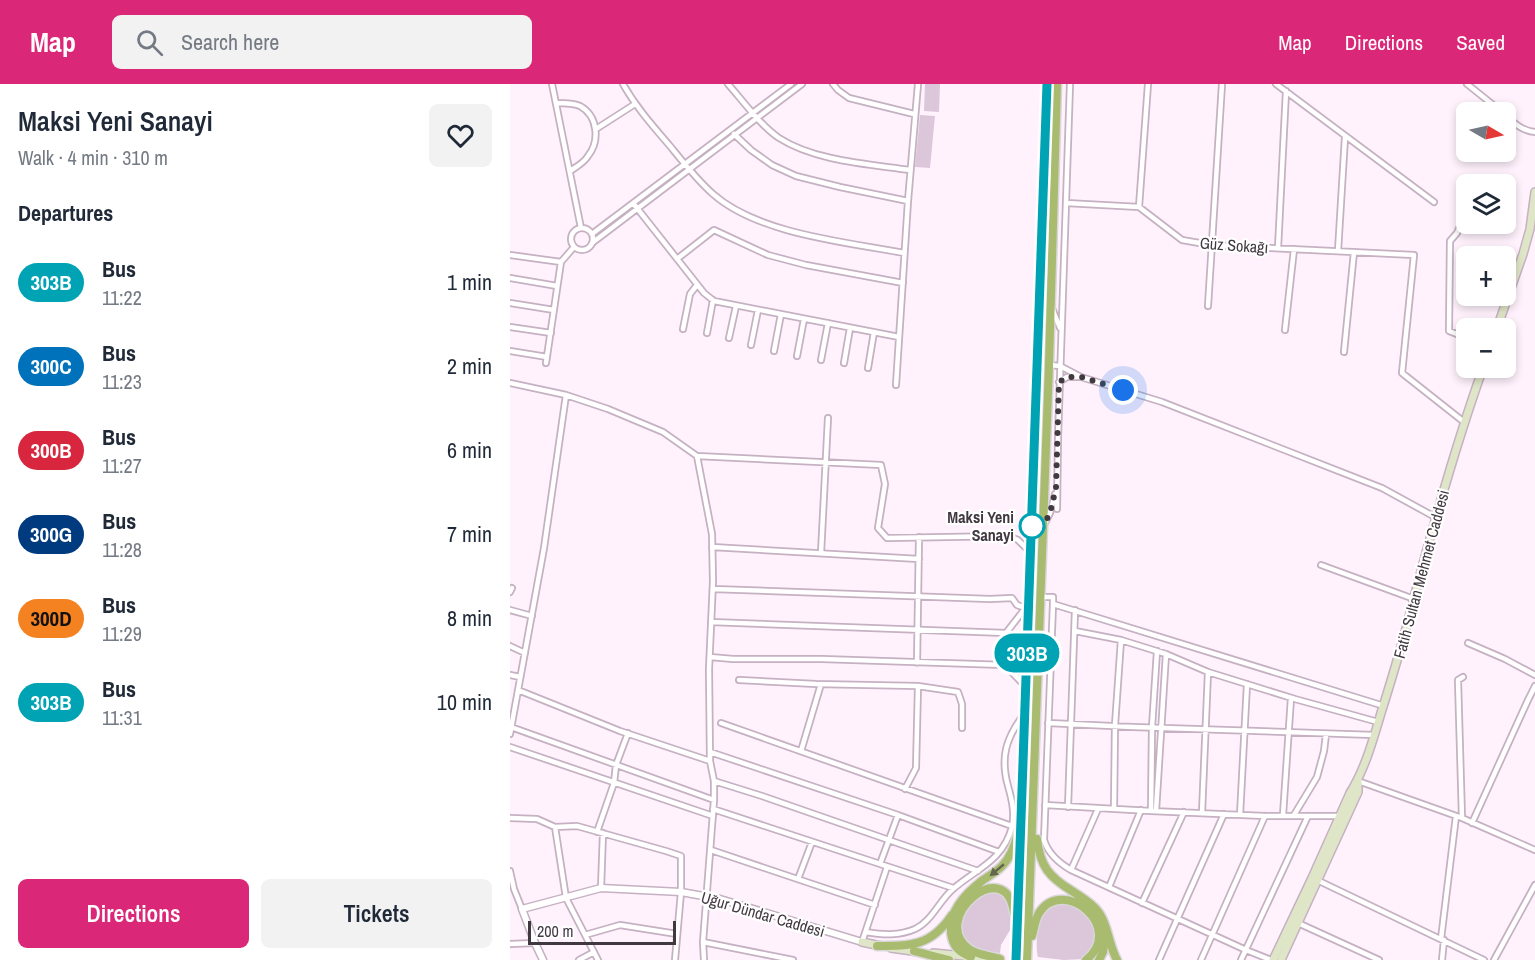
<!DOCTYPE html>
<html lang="en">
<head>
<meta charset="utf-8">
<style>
  :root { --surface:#fff; --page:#f2f2f3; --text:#1f2937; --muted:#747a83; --accent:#db2777 }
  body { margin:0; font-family:"Archivo Narrow",sans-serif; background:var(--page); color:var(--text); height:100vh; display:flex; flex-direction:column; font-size:22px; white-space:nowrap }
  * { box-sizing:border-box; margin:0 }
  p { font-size:20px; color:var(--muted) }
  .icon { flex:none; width:33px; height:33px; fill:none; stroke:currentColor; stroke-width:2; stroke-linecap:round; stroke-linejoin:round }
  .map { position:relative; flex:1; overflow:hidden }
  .details { display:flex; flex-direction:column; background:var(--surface); width:510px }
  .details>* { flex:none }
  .badge { padding:0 12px; border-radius:20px; font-size:21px; line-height:39px }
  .needle { width:39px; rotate:99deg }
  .tools { position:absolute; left:946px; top:18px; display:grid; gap:12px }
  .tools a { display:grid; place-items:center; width:60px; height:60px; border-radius:9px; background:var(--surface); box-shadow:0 3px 9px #0003; font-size:30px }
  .scale { position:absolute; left:18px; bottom:15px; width:148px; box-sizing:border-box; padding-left:6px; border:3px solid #413940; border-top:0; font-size:16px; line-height:21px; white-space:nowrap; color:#413940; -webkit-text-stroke:4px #fff; paint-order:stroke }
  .you { position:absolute; width:30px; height:30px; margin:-15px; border:4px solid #fff; border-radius:50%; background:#1a73e8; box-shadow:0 0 0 9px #1a73e833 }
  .map>.badge { position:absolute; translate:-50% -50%; box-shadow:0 0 0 3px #fff }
  h2 { padding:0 18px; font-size:22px; line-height:54px }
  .round { display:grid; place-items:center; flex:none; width:63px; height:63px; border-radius:9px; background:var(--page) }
  .headline { display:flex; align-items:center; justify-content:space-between; height:102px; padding:0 18px }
  h1 { font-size:28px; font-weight:600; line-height:45px }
  .button { display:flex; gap:12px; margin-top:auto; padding:12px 18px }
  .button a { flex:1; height:69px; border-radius:9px; background:var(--accent); color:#fff; font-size:24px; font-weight:600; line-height:69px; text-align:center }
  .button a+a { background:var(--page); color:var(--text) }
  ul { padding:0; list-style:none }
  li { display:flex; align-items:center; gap:18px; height:84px; padding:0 18px }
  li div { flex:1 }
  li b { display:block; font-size:22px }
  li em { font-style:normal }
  li .badge { min-width:66px; font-weight:700; text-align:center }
  header { display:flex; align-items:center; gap:36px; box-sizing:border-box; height:84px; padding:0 30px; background:var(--accent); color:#fff }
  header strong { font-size:28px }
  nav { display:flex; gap:33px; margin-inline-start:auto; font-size:21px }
  .search { width:420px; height:54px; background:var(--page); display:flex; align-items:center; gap:15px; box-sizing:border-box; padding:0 21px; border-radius:9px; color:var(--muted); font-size:22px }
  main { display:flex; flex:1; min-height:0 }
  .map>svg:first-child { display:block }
</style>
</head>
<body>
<header>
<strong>Map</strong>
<div class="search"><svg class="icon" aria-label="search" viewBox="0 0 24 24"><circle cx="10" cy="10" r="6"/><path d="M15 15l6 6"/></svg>Search here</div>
<nav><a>Map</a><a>Directions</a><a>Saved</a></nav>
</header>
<main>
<section class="details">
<div class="headline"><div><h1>Maksi Yeni Sanayi</h1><p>Walk · 4 min · 310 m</p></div><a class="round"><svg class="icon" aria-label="heart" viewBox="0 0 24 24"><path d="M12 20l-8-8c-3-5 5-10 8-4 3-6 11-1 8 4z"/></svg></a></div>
<h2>Departures</h2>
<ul>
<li><span class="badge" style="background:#00a3b4;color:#fff">303B</span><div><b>Bus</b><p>11:22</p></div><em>1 min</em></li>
<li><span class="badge" style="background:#0072bc;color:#fff">300C</span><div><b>Bus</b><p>11:23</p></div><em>2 min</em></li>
<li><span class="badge" style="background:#d7263d;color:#fff">300B</span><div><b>Bus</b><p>11:27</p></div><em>6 min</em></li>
<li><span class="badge" style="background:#003b80;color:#fff">300G</span><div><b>Bus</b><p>11:28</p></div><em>7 min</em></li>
<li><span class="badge" style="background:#f58220;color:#111">300D</span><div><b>Bus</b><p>11:29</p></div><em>8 min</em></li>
<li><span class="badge" style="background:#00a3b4;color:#fff">303B</span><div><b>Bus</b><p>11:31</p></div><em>10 min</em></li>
</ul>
<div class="button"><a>Directions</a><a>Tickets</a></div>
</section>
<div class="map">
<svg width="1025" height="876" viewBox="0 0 1025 876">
  <rect width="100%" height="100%" fill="#fff2fd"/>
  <path fill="#dcc6d9" d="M415,0h15l-1,28 -15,-1z
    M410,31l15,1 -5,52 -15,-1z
    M489,806l13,15 -2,25 -9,15 -1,8c-8,-1 -16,-2 -23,-5 -22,-10 -18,-38 -1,-51 5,-4 16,-5 23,-7z
    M556,818l26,14 6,25 -14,18 -20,1 -26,-3c-4,-15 1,-41 12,-52z"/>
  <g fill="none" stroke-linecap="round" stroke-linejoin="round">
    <g stroke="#c5b1c2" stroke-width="8">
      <path id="minor" d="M42,0l29,144
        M113,0c13,23 29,41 47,62 13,16 27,34 43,48 45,40 133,48 191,59
        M218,0c15,17 33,42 51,54 36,23 89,26 131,32
        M323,0l5,6 11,8 65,16
        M766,0l158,118
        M957,0l35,28
        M46,19c8,0 17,0 24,3 18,10 20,35 8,50 -4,7 -12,11 -18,15
        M996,32c9,8 17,15 29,16
        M86,45l39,-25
        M224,50l17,16 21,15 24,11 44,11 68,14
        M123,119l71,90 10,8 185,36
        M556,119l73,4 43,33 29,5 203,10 -12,118 62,49
        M629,123l9,-123
        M957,125l-10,24 -7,8 -1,90 18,7
        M61 155a11 11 0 1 1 22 0a11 11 0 1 1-22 0Z
        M82,150l199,-150
        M82,159l210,-159
        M768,164l8,-157
        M828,167l7,-114
        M0,171l51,7
        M167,175l37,-29 54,25 38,10 97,18
        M0,194l47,8
        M0,219l44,7
        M698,222l14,-222
        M542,224l8,20
        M0,243l41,6
        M173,245l7,-35 7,-9
        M775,246l9,-81
        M197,249l6,-33
        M219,254l7,-32
        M241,261l7,-35
        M0,267l37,6
        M264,267l7,-37
        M834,268l10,-100
        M287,272l7,-37
        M311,276l7,-37
        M36,279l15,-101 13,-15
        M334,279l6,-35
        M539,281l11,1 21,11h-14l-8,5
        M358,284l6,-36
        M571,293l81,25 220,86 53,29
        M0,299l56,12 42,14 55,23 34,24 184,9 4,19 -7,44 9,10 121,-2 10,4 11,11
        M386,301l12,-184 10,-117
        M187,372l15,78 1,47 -4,88 1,92 4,20v19l-11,142 1,18
        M547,425l1,-71 12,-354
        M535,439l5,-10 5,-19
        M202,463l207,12
        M311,469l7,-135
        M811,481l93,34
        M203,505l277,10 22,-1 5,7 9,3
        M0,508l2,-4
        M531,513h12v7l331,102
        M543,520l-9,236c4,13 15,23 27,30l175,80 25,10
        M0,526l22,6
        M201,538l295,11
        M565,547l46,9 45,14 42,18 87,27 83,23
        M958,559l37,16 30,16
        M0,562l15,7
        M200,573l23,2h89l183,6
        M407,579l2,-126
        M0,591l10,2
        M229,596l77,4 102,2 40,6 4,12v24
        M514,601l-19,-20 1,-32 21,-27
        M8,606l102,41 90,30
        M211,639l291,103
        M538,639l85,4 241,8
        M1,643l203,73
        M0,650l34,-186 22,-153
        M0,663l203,69
        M291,667l20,-67
        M200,668l188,63 101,37
        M204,697l48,15 216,75
        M848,697l104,37 73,32
        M395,705l11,-21 2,-82
        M535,721l106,6 114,5h74
        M558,723l7,-197
        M203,725l240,79
        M604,725l1,-84 6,-85
        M641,727l1,-84 5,-76
        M646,727l10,-157
        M692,729l6,-141
        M730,731l7,-131
        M773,731l8,-117
        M784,731l23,-38 7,-26 2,-17
        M0,734l27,1 18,8 22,-1 89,25 15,5v36l-6,68
        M952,734l-4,-138 5,-3
        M962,739l56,-123 7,-14
        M45,743l11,71 32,62
        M87,748l17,-49 2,-18 12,-32
        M201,766l164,55
        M370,780l18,-49
        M561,786l27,-61
        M0,787l4,18 8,20
        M288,795l14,-37
        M807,796l167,80
        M599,803l32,-77
        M91,804l2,-55
        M632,819l42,-91
        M788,839l81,37
        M356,848c17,3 33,4 49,-3 17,-8 24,-28 38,-40 23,-20 50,-28 59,-62 3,-14 0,-27 -4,-41 -8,-29 -2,-48 16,-72
        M75,851l35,-10 57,9
        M931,855l15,-123
        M193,858l90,18
        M352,858l25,-75
        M0,860l25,-1
        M69,876l15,-8
        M649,876l65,-146
        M691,876l64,-144
        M731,876l67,-144
        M932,876l2,-20
        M984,876l41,-75"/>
    </g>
    <g stroke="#c5b1c2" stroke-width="9">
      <path id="tertiary" d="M33,876l-8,-17 -13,-34 79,-21 80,4 39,7 142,43"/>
    </g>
    <g stroke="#c5b1c2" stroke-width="10">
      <path id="secondary" d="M987,244l26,-74 7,-25 5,-37
        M352,858l19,4
        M381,864l28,4
        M423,869l52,5
        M763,876l39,-82 38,-85c15,-24 23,-53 31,-80 13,-41 25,-82 35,-123 20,-75 41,-149 67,-222
        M771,876l77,-168v-11"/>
    </g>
    <g stroke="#d9d7d9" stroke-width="11">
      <path id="trunk" d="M527,755c3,27 12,38 35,52 8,5 16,10 23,17 13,13 13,36 22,52
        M522,852c2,-7 3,-16 7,-23 25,-38 87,15 47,47
        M367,862c35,0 54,0 75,-31
        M404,867l35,9
        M461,873c-10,-4 -16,-8 -19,-19 -6,-25 13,-44 31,-58 6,-4 13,-8 19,-14 9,-9 13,-20 16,-33
        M490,875c-9,-3 -23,-4 -31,-10 -41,-30 37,-97 45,-36
        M506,876l31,-876
        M517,876l22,-595 8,-281
        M589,876l4,-8 2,-17"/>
    </g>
    <use href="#minor" stroke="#fff" stroke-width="4.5"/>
    <use href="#tertiary" stroke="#fff" stroke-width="6"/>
    <use href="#secondary" stroke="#dfe6c8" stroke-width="7"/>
    <use href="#trunk" stroke="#a8bb6e" stroke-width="8"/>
  </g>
  <defs><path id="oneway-solid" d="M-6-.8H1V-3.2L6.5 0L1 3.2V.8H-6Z" transform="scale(1.5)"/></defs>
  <use fill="#656650" href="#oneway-solid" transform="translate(487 786) rotate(140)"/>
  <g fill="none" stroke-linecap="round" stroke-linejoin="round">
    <g stroke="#fff" stroke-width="14">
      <path id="line" d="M506,876l31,-876"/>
    </g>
    <use href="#line" stroke="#00a3b4" stroke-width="9"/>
    <path stroke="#413940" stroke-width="6" stroke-dasharray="0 10.8" d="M522,442l10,2 8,-15 6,-25 3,-106 8,-5h14l42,13"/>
  </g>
  <circle fill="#fff" stroke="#00a3b4" stroke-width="3" cx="522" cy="442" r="12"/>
  <g text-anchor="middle" stroke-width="4.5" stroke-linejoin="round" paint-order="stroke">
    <g font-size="16" fill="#413940" stroke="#fff">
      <text transform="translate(724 161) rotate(4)" y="6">Güz Sokağı</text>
      <text transform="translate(911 490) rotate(-75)" y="6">Fatih Sultan Mehmet Caddesi</text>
      <text transform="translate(253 830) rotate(16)" y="6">Uğur Dündar Caddesi</text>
    </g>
    <g font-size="16" font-weight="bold" fill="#413940" stroke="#fff" text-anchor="end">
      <text x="504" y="439">Maksi Yeni<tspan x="504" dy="18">Sanayi</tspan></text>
    </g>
  </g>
</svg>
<div class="tools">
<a><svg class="needle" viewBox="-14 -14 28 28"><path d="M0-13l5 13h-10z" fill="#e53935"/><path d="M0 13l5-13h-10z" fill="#747a83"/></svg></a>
<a><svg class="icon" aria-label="layers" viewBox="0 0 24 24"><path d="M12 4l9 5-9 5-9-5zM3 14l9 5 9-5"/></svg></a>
<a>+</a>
<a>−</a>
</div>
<div class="scale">200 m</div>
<div class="you" style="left:613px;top:306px"></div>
<b class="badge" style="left:517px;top:569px;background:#00a3b4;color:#fff">303B</b>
</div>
</main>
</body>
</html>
